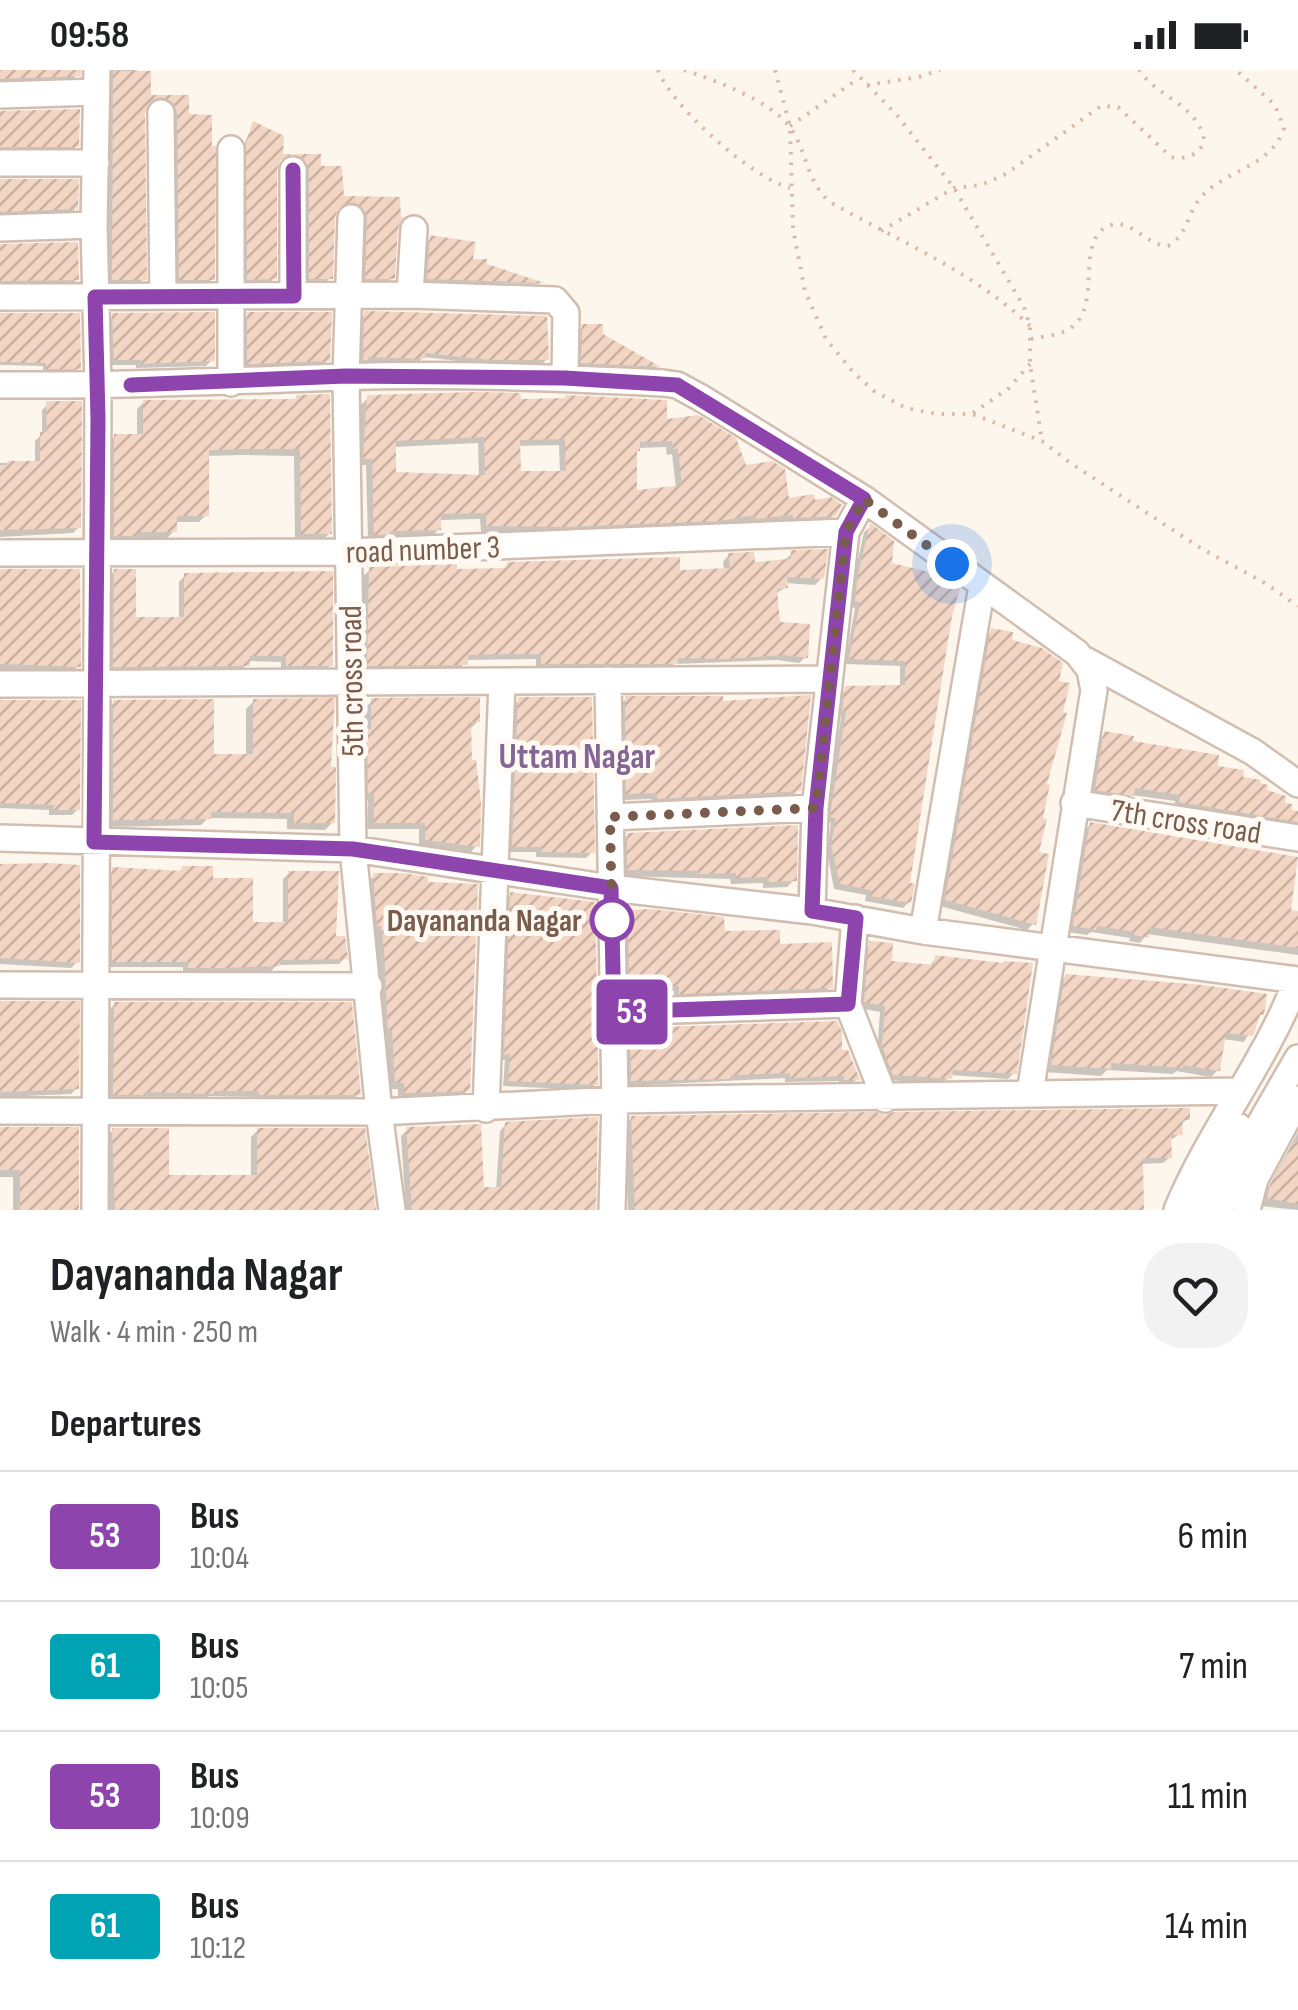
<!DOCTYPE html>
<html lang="en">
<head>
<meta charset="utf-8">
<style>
  :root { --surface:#fff; --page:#f2f2f2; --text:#202124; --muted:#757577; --line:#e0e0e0 }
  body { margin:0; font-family:"Sofia Sans Condensed",sans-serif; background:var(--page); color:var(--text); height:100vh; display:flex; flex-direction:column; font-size:38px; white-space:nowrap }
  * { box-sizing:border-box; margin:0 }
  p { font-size:32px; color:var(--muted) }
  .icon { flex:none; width:55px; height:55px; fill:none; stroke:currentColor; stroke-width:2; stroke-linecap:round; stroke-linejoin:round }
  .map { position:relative; height:1140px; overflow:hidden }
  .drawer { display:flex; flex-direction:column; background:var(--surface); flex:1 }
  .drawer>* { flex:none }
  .badge { padding:0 20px; border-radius:8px; font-size:35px; line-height:65px }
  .you { position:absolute; width:50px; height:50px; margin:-25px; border:8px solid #fff; border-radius:50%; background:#1a73e8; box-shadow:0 0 0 15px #1a73e833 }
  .map>.badge { position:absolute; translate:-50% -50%; box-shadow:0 0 0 5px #fff }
  h2 { padding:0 50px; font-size:38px; line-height:90px }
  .round { display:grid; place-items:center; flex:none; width:105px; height:105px; border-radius:40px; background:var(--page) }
  .head { display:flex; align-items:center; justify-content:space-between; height:170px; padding:0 50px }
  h1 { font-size:48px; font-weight:700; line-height:75px }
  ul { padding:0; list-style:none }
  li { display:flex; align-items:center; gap:30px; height:130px; padding:0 50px; border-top:2px solid var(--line) }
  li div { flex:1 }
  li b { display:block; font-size:38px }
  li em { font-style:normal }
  li .badge { min-width:110px; font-weight:700; text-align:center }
  .status { display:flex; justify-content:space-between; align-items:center; height:70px; padding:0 50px; background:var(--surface); direction:ltr }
  .status svg { height:28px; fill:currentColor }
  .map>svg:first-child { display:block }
</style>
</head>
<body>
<div class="status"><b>09:58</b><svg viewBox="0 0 49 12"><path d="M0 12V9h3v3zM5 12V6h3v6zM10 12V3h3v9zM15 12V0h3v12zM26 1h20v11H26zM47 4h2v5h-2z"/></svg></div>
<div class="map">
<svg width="1298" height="1140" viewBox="0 0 1298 1140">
  <defs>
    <pattern id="building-hatch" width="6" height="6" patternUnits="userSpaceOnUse" patternTransform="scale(2.5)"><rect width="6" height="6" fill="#f3d5c3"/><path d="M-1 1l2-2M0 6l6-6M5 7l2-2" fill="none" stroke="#cab0a1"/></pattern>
  </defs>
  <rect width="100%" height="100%" fill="#fdf6ec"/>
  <path fill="#0003" fill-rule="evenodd" d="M0,0h79l-6,10 -73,4z
    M105,0h32l12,27h38v20l25,162 -5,5h-33l-5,-175 -14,-8 -8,2 -5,10 2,166 -6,6h-31l2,-208z
    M0,44l77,32 -5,4 -72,1z
    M253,54l28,32h38v12l22,31 57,1 -6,78 -5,5h-25l1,-60 -7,-14 -12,-4 -10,6 -4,67 -5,5h-20l-10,-124h-15l-6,10v109l-5,5h-26l-1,-134z
    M0,112l76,26 -5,5 -71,2z
    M431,168l39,23 71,23 -116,-2 2,-40z
    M0,177l77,32 -5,5h-72z
    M365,244l182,45 -5,5h-58l-61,-7 -5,6 -54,-2 -5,3 2,-45z
    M113,245l99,45 -6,6 -70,2v-3h-27l-1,-44z
    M248,245l80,45 -5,5 -80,3v-48z
    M0,246l79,52 -5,4h-31v-6l-43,-1z
    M583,256l17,9 57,32 -4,4 -76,-3 1,-36z
    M297,327l33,136 -8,7h-27l-1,-84 -54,-1 -34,1v59l-7,7h-25v9l-7,7h-36l-5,4 -18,1v-100l7,-7h22v-27l7,-7 150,-1z
    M368,328l150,3 147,21 80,45 42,34 26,2 21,12 -7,7 -40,2 1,-4 -38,5v-4l-41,6 -156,6 -72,-1 -1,-13 -41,1v9l-7,7h-47l-4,4h-13l-2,-75h-8l3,-60zM478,373l1,34 -85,-3v-27zM559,375l1,28h-42v-27zM666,377l1,8 5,-1 4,34 -42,5v-39l4,-6z
    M48,334l31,123 -6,6 -73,4v-74h35v-22l7,-7v-24z
    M870,457l19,38 60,50 -42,270 2,17 -6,6 -38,-7 1,-6 -32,-6 -7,-37 4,-29 -5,-1 15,-105 -3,-1 2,-21 6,-6 54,-2v-21l-55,-2 10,-56 -5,-2 3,-23 11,-51z
    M792,483l30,25 -7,7 -30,-2 1,4 -11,7 2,31 29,32 -7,6 -22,-3 -103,4 -5,5 -133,1v-11l-70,1 -7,10 -98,1 2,-95 7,-6 132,1 6,-7 170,8 46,-2 -1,-8 6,-7 24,9 33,-5z
    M115,501l18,48h46v-37l6,-7 146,90 -7,6h-43v-9l-33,-1 -7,11h-133v-94z
    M0,502l78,94 -6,6 -72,-2z
    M992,561l52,155 -11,138 -6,6 -87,-24 46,-269z
    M626,629l172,91 -6,6 -140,8 -1,-5 -30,1 -2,-95z
    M519,630l73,152 -6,6 -50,-1v-5h-29l6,-146z
    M0,631l78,108 -6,6h-23v-5l-49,-2z
    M254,631l74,69 5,52 -8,8 -38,-1v-10l-79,-1 -7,7 -95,2 1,-117 7,-8 98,54h34v-47z
    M372,631l106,20 -9,9 8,115 -7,8 -51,-7v-17h-52l1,-29h-6l-1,-61 4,-4v-27z
    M1105,664l135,45 25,13 24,20 9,2v15l-124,-21 1,-7 -43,-6 -7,6 -36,-5 9,-56z
    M1090,755l198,87 10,2v41l-151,-21 -7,9 -11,-2 1,-3 -39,-6 -4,3 -19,-3 16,-101z
    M628,765l166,45 -7,7 -24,1v-5l-32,1 -1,-5 -108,-3 -1,-34z
    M0,797l77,95 -6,6 -71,-4z
    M183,798l27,13 41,44h32v-46l6,-6 56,85 -6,6 -62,1 -6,6 -58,2h-30v-6h-76l1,-91 5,-6 65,3z
    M374,806l94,214 -7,7 -63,1v-9h-8l-4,-53h-4l-4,-78 -3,-26h-4l-3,-50z
    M511,824l80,138 5,52 -7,6 -86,-4 2,-26h-6l6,-159z
    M629,842l149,34 52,41 -6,6 -150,5v-7l-50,1 -1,-74z
    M870,874l19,19 40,4 7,-9 78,115 -6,6 -58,-4 -7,9 -56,-4 -10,-26 3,-42 -21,-4 5,-58z
    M1066,906l195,38 -17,28 -21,-3 -5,31 -7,7 -35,-6 -3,3 -66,-4 -6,6 -56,-4 14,-88z
    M0,934l77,84 -6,6 -71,3z
    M115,934l243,90 -6,7h-98v-4l-45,-1 -4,4 -98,-1 1,-88z
    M631,960l209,23 17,26 -6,5 -12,1v-4l-54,1v-4l-159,8 -1,-50z
    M632,1048l555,1 -7,7v8l-11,7 1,16 -7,6 -23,1 1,46h-513l-3,-85z
    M506,1054l88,86h-188l-5,-74 7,-7 74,60h14l4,-58z
    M0,1060l77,80h-64v-33h-13z
    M113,1060l54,47h84v-40l7,-7 115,80h-264l-2,-74z
    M1298,1062v78l-37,-4 3,-11z"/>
  <path fill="url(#building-hatch)" fill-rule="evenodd" d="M0,0h81v6l-81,3z
    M113,1h38v24h38v19l23,1v31h4l-1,134h-36l-2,-167 -3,-9 -12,-7 -10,3 -7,13 2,167h-35z
    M80,39l-1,38h-79v-36z
    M253,51l31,15 -1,18h38v12h21l2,30 56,1 1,20h3l-6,11 -3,51h-30l2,-61 -7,-13 -9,-3 -13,7 -3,8 -2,62h-24v-110l-7,-12 -10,-3 -12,7 -3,9v109l-30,1 -1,-137z
    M0,109h79l-1,30 -78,3z
    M430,165l46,7 -3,17h14v5l58,19 -118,-4z
    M78,172l1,38 -79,1v-37z
    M364,241l183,5 2,44h-59l-65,-7v6l-57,-2v3h-5z
    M215,242v49l-74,3v-4h-27l-2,-47z
    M247,242h85l-2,49 -83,3z
    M0,243h80l1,56h-35v-6l-46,-1z
    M582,254h21v10l58,33 -80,-4z
    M476,322l44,1 1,6 44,-1v-3l102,5v19l31,-4 38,23 10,27 26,-4 13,8 4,29 25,-4 1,6 16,-3 11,8 -6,11 -43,2v-3l-37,4v-4l-38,6 -157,6 -75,-1v-13l-45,1v16l-50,1v3l-17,1 -2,-76h-9l4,-64zM484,367l1,38 -89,-3v-31zM565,369l1,32h-45l-1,-31zM672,371l1,8h5l4,36 -45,5v-39h3v-9z
    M330,324l2,140h-31l-1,-85h-52l-39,1v66h-32v16h-39l-2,4h-22v-102h29v-34l153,-1v-4z
    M46,331h36l-1,127 -81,2v-65h7v-4h33v-29h7z
    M870,453l24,18 -2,22 49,12 19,13 -8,28 -24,151 -18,116 5,1 -4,19 -41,-7 1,-6 -31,-6 -9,-39 5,-27 -5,-1v-8l15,-98h-4l3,-25 60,-1v-24l-56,-2 11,-57 -5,-1 3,-26z
    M828,479l-4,30 -37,-2 1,11 -11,1 3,33 30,2 -2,34 -23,-3 -58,4 -49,-1v6h-137v-10h-31l-42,1v10l-101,1 2,-99 88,-3v5l51,-1 -1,-6 173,-5v13l50,-2 -2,-15 26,-1 1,10 36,-3v-9z
    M0,499h80l1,98 -81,-3z
    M114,499h22v48h48v-44l149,-2v95h-47v-10h-36v10l-137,1z
    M991,558l22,4 -1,8 30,8 21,15 -4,18 11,2 -7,29 4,1 -20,71h3l-7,34 4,1 -8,33 10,2 -13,71 -91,-25z
    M811,625l-10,96 -144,8v-6l-31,1 -1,-98h98v5z
    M480,627v25h-9l1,38h4l5,42 -1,45 -55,-7v-17h-51v-30h-6l-1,-64h4v-31z
    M518,627h74l3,156 -54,-1v-5h-29z
    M335,628l-4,69h5l-1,56h-41v-10l-83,-1v7l-98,1v-120l101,-1v55h39v-55z
    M0,630h81l-1,110h-27l1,-5 -54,-2z
    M1104,661l30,5 -1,5 86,14 -1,11 26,4 -1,7 18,3 -1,3 8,2 -1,5 19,6 -1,7 7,1v6l6,1v11l-119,-20 1,-7 -45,-7 -1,8 -39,-6z
    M1090,752l208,35 -7,53 7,1v37l-148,-21 -1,11 -15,-3 1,-3 -38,-6 -1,4 -23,-4z
    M798,755l-1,56 -28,1v-5l-33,1v-5l-38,1v-3l-71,-1v-37z
    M50,793l30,2v98l-80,-5v-94z
    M182,796h31v12h40v44h35v-51h51l-3,65h9l3,23 -68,1v6l-59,2h-33v-6h-76v-95l70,4z
    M373,803h30l25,4v5l50,2 -8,207 -66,2v-10h-9l-3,-53h-4l-4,-80 -3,-24h-4z
    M510,822l85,10 2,93 -4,35h5v55l-90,-4 2,-27 -6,1z
    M651,839l73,8 1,14 55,-1v14l52,-2 1,46 -154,6v-8l-50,1 -1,-77z
    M869,871l24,2 -1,18 42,4 1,-10 68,8v-2l30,2 -16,111 -64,-4 -1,9 -59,-4 -11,-29 3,-40 -21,-4z
    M1065,904l138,11 64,9 -3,21h-4l-7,21 -27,-3 -6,38 -37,-6v3l-72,-5v6l-60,-4z
    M0,931h80l-1,88 -79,3z
    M114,932h238l9,93h-102v-4h-45v3l-69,-2v3h-32z
    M837,951l5,11v18h6l12,30h-16v-4l-54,2v-5l-59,2v4l-100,2 -1,-53z
    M1190,1038v12h-8l1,15h-12l1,23h-29l1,52h-509l-4,-94 245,-4 8,3 10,-3z
    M598,1047l-2,93h-184l-6,-83 75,-3 3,63h17l4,-65z
    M0,1057h79v83h-59v-40h-20z
    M112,1058h57v47h88v-47h108l11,82h-261z
    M1294,1072h4v62l-31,-6 3,-13z"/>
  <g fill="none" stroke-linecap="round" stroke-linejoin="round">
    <g stroke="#d1beb0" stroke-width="30">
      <path id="minor" d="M0,25l96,-3
        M161,43l2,183
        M231,79v234
        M0,93h96
        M293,100v125
        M351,148l-5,158 7,473 26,263 13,98
        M0,158l94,-3
        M410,225l4,-66
        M0,227l410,-2 145,5 11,13 -1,65
        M0,315c115,1 228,-4 343,-8 106,-4 214,1 320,6l14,2 26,14 161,100 213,154 13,17 4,20 -64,403
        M0,483l349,-1 497,-20
        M1085,590l168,92 45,32
        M608,610l7,420 -3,110
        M0,614l829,-5
        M1074,733l224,35
        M610,747l205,-9
        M0,768l353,11 258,39 201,23 111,20 375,49
        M812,841l3,-103 31,-276 18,-33
        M855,848l-7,86 37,95
        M923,861l59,-345
        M0,915l369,1
        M614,942l234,-8
        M486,1039l16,-427
        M0,1041l379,1 236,-12 625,-9
        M95,1140l3,-824 -4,-161 3,-155
        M1177,1140c33,-80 89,-148 120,-230
        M1193,1140l45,-84
        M1220,1140l37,-81 41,-71
        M1247,1140l8,-31 43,-80"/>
    </g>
    <path stroke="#d9b8a5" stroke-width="4" stroke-dasharray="2.5 8" stroke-linecap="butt" d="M658,0c14,37 94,108 132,118
      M684,0c30,10 85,30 105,56 18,23 17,56 41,76 68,39 143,69 200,124
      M775,0l15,56 3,103 12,62 21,48 27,33 21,19 32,17 31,6h35l70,27 27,21 133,87 61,33 35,24
      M853,0l43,44 58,74 70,119 6,19v38l12,77
      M867,15l52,-8 21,-7
      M790,56l69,-48
      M881,161l73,-43 27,-3 25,-11 95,-68 17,1 53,50c14,3 30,-2 33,-17 -6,-35 -47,-43 -65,-70
      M1031,269c12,-3 27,-3 38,-10 36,-21 3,-91 42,-104 19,-7 36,21 57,21 22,-13 19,-36 36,-52 24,-24 69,-29 80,-66l-9,-23 -39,-35
      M973,343l36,-25 21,-24"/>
    <use href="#minor" stroke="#fff" stroke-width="25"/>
  </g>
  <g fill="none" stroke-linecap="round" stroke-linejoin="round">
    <g stroke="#fff" stroke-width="22">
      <path id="line" d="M131,315l215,-9 219,2 112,7 187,114 -18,33 -30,276 -4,103 44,7 -8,86 -234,8 -3,-124 -258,-39 -259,-7 4,-423 -3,-122 199,-1 -1,-126"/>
    </g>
    <use href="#line" stroke="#8e44ad" stroke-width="15"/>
    <path stroke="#7a5c4d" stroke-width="10" stroke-dasharray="0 18" d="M612,850l-2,-103 206,-9 30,-276 18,-33 88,65"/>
  </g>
  <circle fill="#fff" stroke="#8e44ad" stroke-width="5" cx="612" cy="850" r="20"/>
  <g text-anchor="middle" stroke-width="10" stroke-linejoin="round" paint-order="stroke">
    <g font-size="32" fill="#7a5c4d" stroke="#fffaf3">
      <text transform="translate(423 479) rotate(-2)" y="11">road number 3</text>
      <text transform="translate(351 611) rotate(-91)" y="11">5th cross road</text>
      <text transform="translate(1186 751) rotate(9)" y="11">7th cross road</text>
    </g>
    <g font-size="32" font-weight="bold" fill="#7a5c4d" stroke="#fffaf3" text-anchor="end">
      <text x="582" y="861">Dayananda Nagar</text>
    </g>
    <g font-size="35" font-weight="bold" fill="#846695" stroke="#fffaf3">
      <text x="577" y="698">Uttam Nagar</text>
    </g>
  </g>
</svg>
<div class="you" style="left:952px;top:494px"></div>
<b class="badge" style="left:632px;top:942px;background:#8e44ad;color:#fff">53</b>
</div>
<section class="drawer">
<div class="head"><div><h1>Dayananda Nagar</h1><p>Walk · 4 min · 250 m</p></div><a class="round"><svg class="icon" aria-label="heart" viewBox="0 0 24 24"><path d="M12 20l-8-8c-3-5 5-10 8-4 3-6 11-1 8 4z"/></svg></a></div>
<h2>Departures</h2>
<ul>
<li><span class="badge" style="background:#8e44ad;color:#fff">53</span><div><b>Bus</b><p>10:04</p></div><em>6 min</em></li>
<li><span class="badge" style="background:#00a3b4;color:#fff">61</span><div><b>Bus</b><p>10:05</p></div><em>7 min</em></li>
<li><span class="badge" style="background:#8e44ad;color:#fff">53</span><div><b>Bus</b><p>10:09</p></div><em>11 min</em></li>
<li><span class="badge" style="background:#00a3b4;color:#fff">61</span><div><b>Bus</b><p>10:12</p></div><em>14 min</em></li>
</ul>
</section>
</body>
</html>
